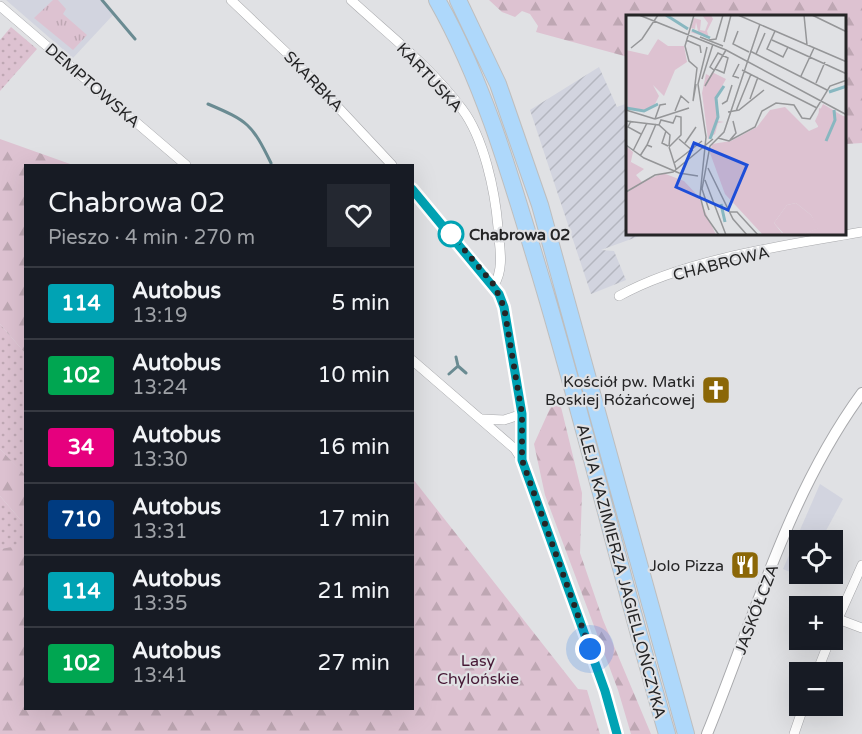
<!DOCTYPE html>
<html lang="pl">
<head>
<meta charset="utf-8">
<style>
  :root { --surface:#171b24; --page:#242831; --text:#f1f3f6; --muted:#9ea1a6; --line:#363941 }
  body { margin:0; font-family:"Varela Round",sans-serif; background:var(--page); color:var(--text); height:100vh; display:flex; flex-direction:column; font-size:22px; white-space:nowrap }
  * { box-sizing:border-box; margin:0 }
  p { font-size:20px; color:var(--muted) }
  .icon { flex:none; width:33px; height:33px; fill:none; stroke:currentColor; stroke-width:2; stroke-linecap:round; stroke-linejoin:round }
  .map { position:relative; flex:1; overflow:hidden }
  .panel { position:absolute; left:24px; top:164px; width:390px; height:546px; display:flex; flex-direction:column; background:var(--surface); border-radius:0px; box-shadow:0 6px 24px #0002 }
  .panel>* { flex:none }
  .badge { padding:0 12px; border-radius:4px; font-size:21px; line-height:39px }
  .controls { position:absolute; left:789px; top:530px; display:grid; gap:12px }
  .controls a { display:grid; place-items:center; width:54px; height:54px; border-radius:0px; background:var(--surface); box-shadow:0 6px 24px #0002; font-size:30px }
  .you { position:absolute; width:30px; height:30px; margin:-15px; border:4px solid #fff; border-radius:50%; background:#1a73e8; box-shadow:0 0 0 9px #1a73e833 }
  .map>.badge { position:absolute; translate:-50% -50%; box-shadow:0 0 0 3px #fff }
  .round { display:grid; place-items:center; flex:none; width:63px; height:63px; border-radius:0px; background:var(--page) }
  .headline { display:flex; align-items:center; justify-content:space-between; height:102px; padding:0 24px }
  h1 { font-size:28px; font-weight:600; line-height:45px }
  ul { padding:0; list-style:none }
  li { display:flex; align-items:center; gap:18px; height:72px; padding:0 24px; border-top:2px solid var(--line) }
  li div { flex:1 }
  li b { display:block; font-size:22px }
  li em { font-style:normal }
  li .badge { min-width:66px; font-weight:700; text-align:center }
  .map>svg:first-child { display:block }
</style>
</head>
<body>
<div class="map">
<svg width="862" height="734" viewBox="0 0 862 734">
  <defs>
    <pattern id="industrial-furrows" width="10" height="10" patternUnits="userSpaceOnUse" patternTransform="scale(1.5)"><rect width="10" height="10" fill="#d2d4df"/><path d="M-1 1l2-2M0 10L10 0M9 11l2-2" fill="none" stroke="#b4b6bf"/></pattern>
    <pattern id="grass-dots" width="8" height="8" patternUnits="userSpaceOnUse" patternTransform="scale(1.5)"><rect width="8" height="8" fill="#ddc2d1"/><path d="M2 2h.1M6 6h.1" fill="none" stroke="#bea7b3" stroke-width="1.8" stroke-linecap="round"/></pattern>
    <pattern id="forest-firs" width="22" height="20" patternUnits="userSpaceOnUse" patternTransform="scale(1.5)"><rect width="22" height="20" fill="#ddc2d1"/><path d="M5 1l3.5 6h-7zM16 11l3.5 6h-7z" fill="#bea7b3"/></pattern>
    <pattern id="park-tufts" width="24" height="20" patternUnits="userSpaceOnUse" patternTransform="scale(1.5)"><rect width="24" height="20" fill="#ddc2d1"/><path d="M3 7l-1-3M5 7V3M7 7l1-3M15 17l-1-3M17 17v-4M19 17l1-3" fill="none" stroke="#bea7b3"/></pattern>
  </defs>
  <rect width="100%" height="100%" fill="#e0e1e4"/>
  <path fill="#d2d4df" d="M6,0h95l12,15 -40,43z
    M820,484l23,15 -22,41h-21v33h6l-2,5 -21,-9z"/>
  <path fill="url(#industrial-furrows)" d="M599,67l18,40 11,-4v131h17l-44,16 13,1 12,29 -35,14 -61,-184z"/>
  <path fill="url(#grass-dots)" d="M11,27l26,22 -37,42v-51z
    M0,324l25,29v123l-25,-27z
    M0,496l25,29 -1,22 -24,2z"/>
  <path fill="url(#forest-firs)" d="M489,0h373v143l-16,1v-128h-218v41l-92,-25 2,-6 -8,-12 -8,-3 -7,6 -13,-5z
    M0,139l73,26h-47l-1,188 -25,-29z
    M552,404l9,3 21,86 -2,60 23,67 48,114h-20l-13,-44 -73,-195 -11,-51z
    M0,449l25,26v50l-25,-29z
    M413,479l165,210 9,1 13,44h-600v-185l25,-4 1,163h386z"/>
  <path fill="url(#park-tufts)" d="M53,0h5l8,9 -3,5 24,21 -14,15 -39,-32z"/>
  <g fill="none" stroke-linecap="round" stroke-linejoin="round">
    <path stroke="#6a8b92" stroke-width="3" d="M102,0l33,39
      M208,104c40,17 44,20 63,59
      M456,357l2,9 8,7
      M449,374l9,-8"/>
    <g stroke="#a8a9ac" stroke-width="10">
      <path id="minor" d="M231,0l60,57 101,108
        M351,0c38,35 80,67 111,109 22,29 33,82 36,118 1,18 7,41 -4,58
        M0,6l186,159
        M412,189l87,105 5,13 18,107v46l83,231 12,43
        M619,296c66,-37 168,-51 243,-64
        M412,360l103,89 7,11
        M482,419l22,1 18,-6
        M838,619l24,9
        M832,632l30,-67
        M817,672l13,-33
        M794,734l10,-29"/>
    </g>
    <g stroke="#a8a9ac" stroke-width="12">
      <path id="tertiary" d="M707,734c47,-115 81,-240 155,-341"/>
    </g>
    <g stroke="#bebebe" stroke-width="18">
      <path id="motorway" d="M437,0c48,85 74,178 102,271 46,153 83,309 128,463
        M458,0l40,84 42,121 146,529"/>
    </g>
    <use href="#minor" stroke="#fff" stroke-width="9"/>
    <use href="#tertiary" stroke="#fff" stroke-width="10"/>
    <use href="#motorway" stroke="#aed8fb" stroke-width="16"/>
  </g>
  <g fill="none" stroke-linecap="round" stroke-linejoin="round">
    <g stroke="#fff" stroke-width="14">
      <path id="line" d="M412,189l87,105 5,13 18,107v46l83,231 12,43"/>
    </g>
    <use href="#line" stroke="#00a3b4" stroke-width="9"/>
    <path stroke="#252526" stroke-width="6" stroke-dasharray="0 10.8" d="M451,234l43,51 10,22 18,107v46l68,189"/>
  </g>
  <defs>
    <g id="church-square" transform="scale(1.5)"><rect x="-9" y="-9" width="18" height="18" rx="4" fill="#8b6707" stroke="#e0e1e4"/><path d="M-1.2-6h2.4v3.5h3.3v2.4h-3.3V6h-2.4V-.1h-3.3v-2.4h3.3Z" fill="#fff"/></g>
    <g id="restaurant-square" transform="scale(1.5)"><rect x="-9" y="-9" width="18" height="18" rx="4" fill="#8b6707" stroke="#e0e1e4"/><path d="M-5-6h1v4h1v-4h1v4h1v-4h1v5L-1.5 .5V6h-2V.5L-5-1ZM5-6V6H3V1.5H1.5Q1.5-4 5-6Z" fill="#fff"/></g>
  </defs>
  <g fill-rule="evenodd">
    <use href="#church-square" x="716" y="390"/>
    <use href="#restaurant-square" x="745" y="565"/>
  </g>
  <circle fill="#fff" stroke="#00a3b4" stroke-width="3" cx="451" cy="234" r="12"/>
  <g text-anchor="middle" stroke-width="4.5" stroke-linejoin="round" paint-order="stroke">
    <g font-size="16" fill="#252526" stroke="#e0e1e4">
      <text transform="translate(430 77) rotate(47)" y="6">KARTUSKA</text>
      <text transform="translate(314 81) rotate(46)" y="6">SKARBKA</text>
      <text transform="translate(93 85) rotate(41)" y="6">DEMPTOWSKA</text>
      <text transform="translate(721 263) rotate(-14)" y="6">CHABROWA</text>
      <text transform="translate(622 571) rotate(75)" y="6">ALEJA KAZIMIERZA JAGIELLOŃCZYKA</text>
      <text transform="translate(756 609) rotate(-69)" y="6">JASKÓŁCZA</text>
    </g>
    <g font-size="16" font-weight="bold" fill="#252526" stroke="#e0e1e4" text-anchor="start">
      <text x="469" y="240">Chabrowa 02</text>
    </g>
    <g font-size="16" fill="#252526" stroke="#e0e1e4" text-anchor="end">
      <text x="695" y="387">Kościół pw. Matki<tspan x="695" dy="18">Boskiej Różańcowej</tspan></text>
      <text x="724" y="571">Jolo Pizza</text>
    </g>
    <g font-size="16" fill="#461835" stroke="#e0e1e4">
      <text x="478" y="666">Lasy<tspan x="478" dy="18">Chylońskie</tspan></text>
    </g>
  </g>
  <g transform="translate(626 15)">
    <rect width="220" height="220" fill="#e0e1e4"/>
    <path d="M76,0h9l2,4 -6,12 2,7 -19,-6 8,-1 -2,-9 -1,7 -4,-1 3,-10 7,2 -1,10 5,1 3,-8zM86,57l14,7 -10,18 2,24 6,1 -6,1 -3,11 -7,5 -6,-46 4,-19 4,2zM170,188l15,12 8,13 -17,7 -19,-2 -9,-10 13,-18z" fill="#ddc2d1"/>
    <path d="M32,24l10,7h16l3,16 -12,8 -11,26 -11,-11 6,11 -4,8 -9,6 -18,-1 -2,-59 22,5zM159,92l24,24 9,-4 1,-19 27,9v118h-83l-38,-41 -15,-41 2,-9 19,-3 26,-14 13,-17zM170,188l15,12 7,13 -16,7 -20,-2 -8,-10 13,-18zM0,131l7,6 -3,14 1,-4 13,7 -8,6 6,7 21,-9 21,8 14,15 18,39h-90z" fill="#ddc2d1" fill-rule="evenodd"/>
    <path d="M197,89l23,14 -7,5 -13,23 -3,-1 5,-10 -1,-14 -9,5 -3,-5z" fill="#ddc2d1"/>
    <path fill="none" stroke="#88b7c0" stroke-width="3" d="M40,0l22,14M66,15l18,8M203,77l18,-6M0,93l18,3 14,-7M84,124l8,-22 -2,-19 8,-12M200,126l9,-21 -1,-10M95,189l4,18"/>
    <path fill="none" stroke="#959698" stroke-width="1.5" d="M13,0l87,35 121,65M68,0l-9,31 4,15 8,7 -4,33 3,-17M112,0l109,47M178,0l3,30M186,0l35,17M112,16l-5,13 16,8M149,16l-8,18 16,8 5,-10M74,22l23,9M60,25l14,6 1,7M83,25l7,-1 7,-24M146,25l75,34M98,27l7,-27M81,32l-9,37 8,53 -6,59 5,19 14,20M5,33l11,-9 16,-24M124,36l77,39M130,39l9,-21M113,49l-6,12 6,2M88,55l-4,-3 8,-14 10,5 -4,15 -9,-4M116,55l75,38M175,61l13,-28M76,64l11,-35M190,68l9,-21M79,71l21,-36M124,84l8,-22M96,89l5,-3 5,-16M0,95l29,9M49,96l6,-15 8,7M110,96l15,-37M102,97l11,-2 25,-20M29,104l34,-11M29,104l5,-14 6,-1M0,106l33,4 11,10 -1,11M5,106l-3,6 13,7M33,110l2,-5 12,3 3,-7 5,1v18l-12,12M40,116l-4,12 6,3M92,123l11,3 26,-14 7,-16 14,-8 18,2 8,13 8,1 20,-33 17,-6M53,124l14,12M104,125l6,-7 -3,-12M59,128l11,-16M0,130l18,13 35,15M21,130l9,-21M43,132l7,22M7,136l14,-28M14,141l7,-11 5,2M48,148l28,-22M82,153l25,51 14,16M53,158l19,3M79,165l21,55M0,177l29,-17 18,-3 40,-33M83,195l-7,-21 8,-43 14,-14 36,-108M103,197h8l21,23"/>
    <path fill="#1d4ed8" fill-opacity="0.15" stroke="#1d4ed8" stroke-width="3" d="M68,128l53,22 -19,45 -52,-23z"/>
    <rect width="220" height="220" fill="none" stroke="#252526" stroke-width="3"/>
  </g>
</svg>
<div class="controls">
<a><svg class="icon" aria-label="locate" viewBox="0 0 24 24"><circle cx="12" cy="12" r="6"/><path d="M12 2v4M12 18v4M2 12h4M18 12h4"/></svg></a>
<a>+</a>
<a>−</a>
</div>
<div class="you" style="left:590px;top:649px"></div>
<section class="panel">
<div class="headline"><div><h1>Chabrowa 02</h1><p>Pieszo · 4 min · 270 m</p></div><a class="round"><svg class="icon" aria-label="heart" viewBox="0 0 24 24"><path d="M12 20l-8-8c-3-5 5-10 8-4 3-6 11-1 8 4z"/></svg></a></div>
<ul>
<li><span class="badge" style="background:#00a3b4;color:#fff">114</span><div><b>Autobus</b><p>13:19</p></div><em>5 min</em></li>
<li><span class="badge" style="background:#00a651;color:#fff">102</span><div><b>Autobus</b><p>13:24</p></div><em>10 min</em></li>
<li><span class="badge" style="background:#e6007e;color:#fff">34</span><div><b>Autobus</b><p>13:30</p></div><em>16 min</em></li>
<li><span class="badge" style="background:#003b80;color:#fff">710</span><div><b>Autobus</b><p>13:31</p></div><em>17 min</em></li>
<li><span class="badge" style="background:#00a3b4;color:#fff">114</span><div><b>Autobus</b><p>13:35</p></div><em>21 min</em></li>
<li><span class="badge" style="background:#00a651;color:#fff">102</span><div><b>Autobus</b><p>13:41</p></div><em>27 min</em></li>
</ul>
</section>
</div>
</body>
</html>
